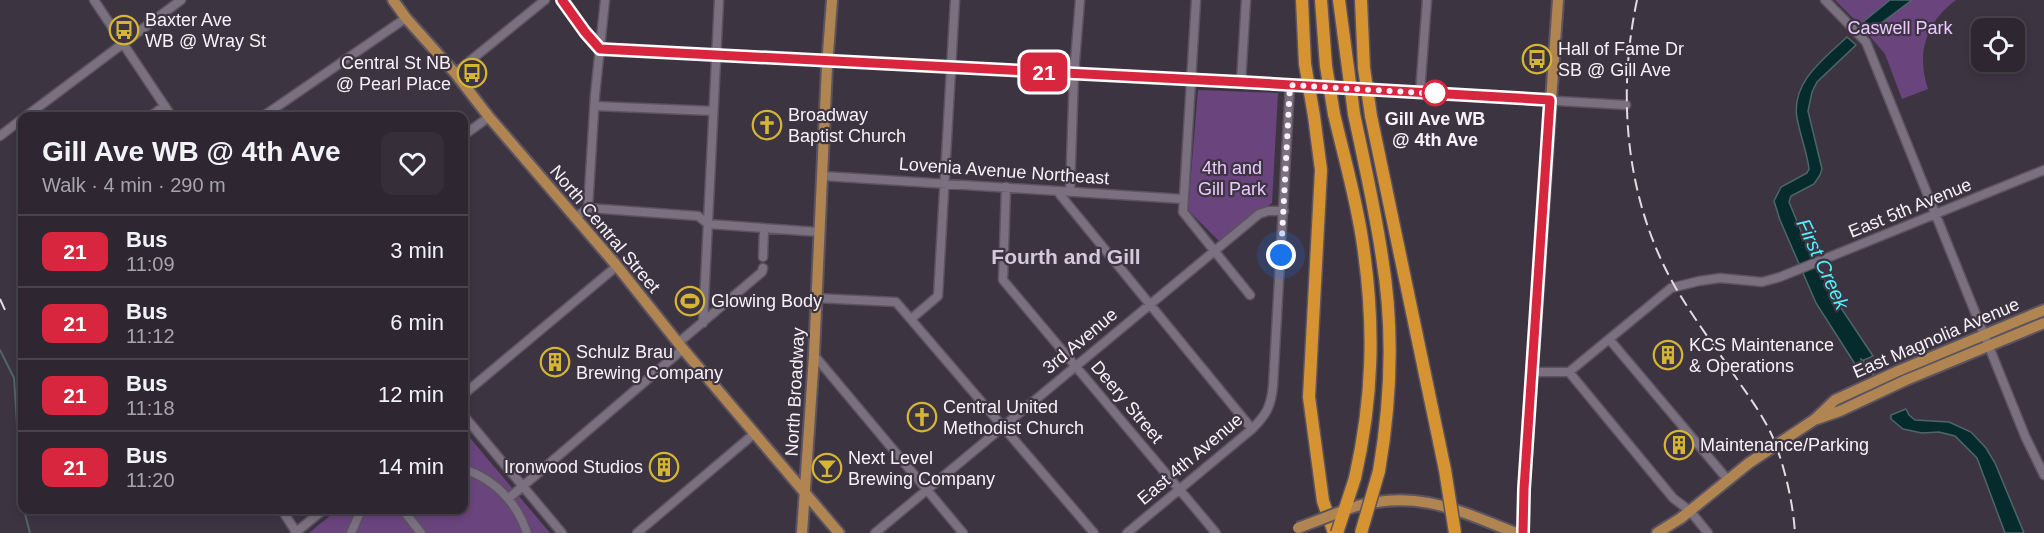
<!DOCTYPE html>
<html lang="en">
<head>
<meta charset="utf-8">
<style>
  :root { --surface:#2e2732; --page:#362f3a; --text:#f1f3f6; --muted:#a7a5ac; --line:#49444d }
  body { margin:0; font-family:Arial,sans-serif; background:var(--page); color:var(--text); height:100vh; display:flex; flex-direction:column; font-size:22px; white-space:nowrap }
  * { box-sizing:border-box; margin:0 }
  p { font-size:20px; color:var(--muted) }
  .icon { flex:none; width:33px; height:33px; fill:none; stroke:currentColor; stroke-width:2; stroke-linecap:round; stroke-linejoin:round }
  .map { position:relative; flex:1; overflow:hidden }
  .sheet { position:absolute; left:18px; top:112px; width:450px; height:402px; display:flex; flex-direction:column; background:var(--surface); border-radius:12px; box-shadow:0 3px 9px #0003,0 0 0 2px var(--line) }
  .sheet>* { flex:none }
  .badge { padding:0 12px; border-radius:9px; font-size:21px; line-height:39px }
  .fabs { position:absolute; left:1971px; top:18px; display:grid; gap:12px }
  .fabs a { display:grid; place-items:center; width:54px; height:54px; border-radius:12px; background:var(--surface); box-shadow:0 3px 9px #0003,0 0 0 2px var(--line); font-size:30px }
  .you { position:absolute; width:30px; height:30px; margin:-15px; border:4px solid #fff; border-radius:50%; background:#1a73e8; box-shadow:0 0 0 9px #1a73e833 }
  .map>.badge { position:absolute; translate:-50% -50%; box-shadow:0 0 0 3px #fff }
  .round { display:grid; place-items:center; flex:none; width:63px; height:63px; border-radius:12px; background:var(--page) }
  .overview { display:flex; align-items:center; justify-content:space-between; height:102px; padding:0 24px }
  h1 { font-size:28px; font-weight:700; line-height:45px }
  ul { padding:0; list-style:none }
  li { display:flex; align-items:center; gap:18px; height:72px; padding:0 24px; border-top:2px solid var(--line) }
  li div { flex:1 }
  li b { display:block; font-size:22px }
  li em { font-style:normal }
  li .badge { min-width:66px; font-weight:700; text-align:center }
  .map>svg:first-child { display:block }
</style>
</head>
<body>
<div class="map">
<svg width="2044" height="533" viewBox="0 0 2044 533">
  <rect width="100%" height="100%" fill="#3d3442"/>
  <path fill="#6a447d" d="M1835,0h121c-30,22 -40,53 -28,89l-26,10 -17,-45 -24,-28z
    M1198,90l80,3 -6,110 -53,38 -31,-31z
    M464,431l86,102h-241l28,-23h127z"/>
  <path fill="#052b2d" stroke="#4e666a" stroke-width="1.5" d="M1890,0h22l-40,30 -9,-8z
    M1847,37l9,8 -39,37 -5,10 -4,19 14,58 -2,6 -6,9 -23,12 -2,6 14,34 28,57 42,63 -18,8 -39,-61 -36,-83 -6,-19 7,-14 26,-14 2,-4c-2,-17 -9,-34 -12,-51 -6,-36 27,-59 50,-81z
    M1906,409l3,6 6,5 34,2 22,10 15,16 9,15 29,70h-19l-28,-75 -22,-22 -16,-4 -17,1 -19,-4 -12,-10v-4z"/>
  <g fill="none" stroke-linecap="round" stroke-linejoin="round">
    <path stroke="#4e666a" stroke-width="2" d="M0,350l14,28 8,124
      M1861,359l15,19
      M24,510l6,23"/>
    <g stroke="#5b535f" stroke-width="11">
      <path id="minor" d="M94,0l78,117
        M562,0l23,32 16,17 640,33 385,23
        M1196,0l-13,212 67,83
        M1825,0l41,42 159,394 19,39
        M455,73l90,-73
        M1241,82l5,-82
        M1420,92l7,-92
        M595,106l118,5
        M25,117l156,-117
        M149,117l16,-11
        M262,117l144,-99
        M464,135l25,-18
        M0,136l22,-17
        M823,176l360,23
        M1006,187l-3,93 213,253
        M1057,191l195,238
        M1070,192l4,-119 6,-73
        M588,208l7,-113 10,-95
        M575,218l13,-10 110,8 10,8 111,8
        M763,257l1,-29
        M816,298l80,4 198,231
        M911,319l27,-23 17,-296
        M703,323l16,-323
        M1609,339l119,141
        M678,343l84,-71 1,-4
        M814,355l149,178
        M1532,372h37l102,-84 28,-7 21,-3 42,4 18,-5 264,-107
        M1569,372l104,126 17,13 18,22
        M464,394l153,-128
        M464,416l98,117
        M464,469c32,11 52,32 63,64
        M509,498l174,-149
        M282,510l14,22
        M403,510l18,23
        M295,533l28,-23
        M351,533l10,-23
        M637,533l118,-100
        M875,533l384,-319 9,-3h16
        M1127,533l125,-104c14,-14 19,-22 21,-43l17,-301"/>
    </g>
    <g stroke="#5b535f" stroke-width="14">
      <path id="major" d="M393,0l13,18 49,55 34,44 128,149 66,83 156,184
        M1817,419l23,-8 66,-31 138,-57
        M1814,420l21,-20 63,-29 146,-61
        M1353,507c65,-18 104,3 163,26
        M802,533l12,-178 13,-289 5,-66
        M1523,533l1,-44 34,-489
        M1657,533l24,-15 68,-55"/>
    </g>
    <g stroke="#5b535f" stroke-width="15">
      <path id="highway" d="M1302,0l3,64
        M1321,0l5,66
        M1339,0l9,68
        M1361,0l3,68
        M1334,114c10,43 23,87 29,131 12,81 10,153 -8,233
        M1354,114c10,47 21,95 28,143 12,71 9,144 -3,214
        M1314,116l7,54 -12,227 14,104 11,32
        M1371,116l74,354"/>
    </g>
    <use href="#minor" stroke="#7a7080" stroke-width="8"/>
    <use href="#major" stroke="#b18551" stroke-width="10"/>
    <use href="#highway" stroke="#d59332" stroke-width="12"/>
    <path stroke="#e1dbe4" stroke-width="2" stroke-dasharray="12 6" stroke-linecap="butt" d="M1637,0c-21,99 -11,207 43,295 19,31 41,60 61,90 12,17 25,36 33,55 11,29 19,62 21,93
      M0,299l5,11"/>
    <g stroke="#5b535f" stroke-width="14" stroke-linecap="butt">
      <path id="major-bridge" d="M1749,463l65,-43
        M1298,528l55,-21"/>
    </g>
    <g stroke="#5b535f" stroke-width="15" stroke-linecap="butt">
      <path id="highway-bridge" d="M1305,64l9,52
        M1326,66l8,48
        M1348,68l6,46
        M1364,68l7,48
        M1445,470l10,63
        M1337,533l18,-55
        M1361,533l18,-62"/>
    </g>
    <use href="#major-bridge" stroke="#b18551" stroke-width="10"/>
    <use href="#highway-bridge" stroke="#d59332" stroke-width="12"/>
  </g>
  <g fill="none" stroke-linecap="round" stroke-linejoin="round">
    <g stroke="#fff" stroke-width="14">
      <path id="line" d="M562,0l23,32 15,17 641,33 309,18 -26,389 -1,44"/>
    </g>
    <use href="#line" stroke="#d7263d" stroke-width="9"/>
    <path stroke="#f7f1fa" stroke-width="6" stroke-dasharray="0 10.8" d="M1281,255l9,-170 150,9 -5,-1"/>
  </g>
  <defs>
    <g id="bus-ring" transform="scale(1.5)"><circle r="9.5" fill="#3d3442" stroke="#d5b534" stroke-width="1.5"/><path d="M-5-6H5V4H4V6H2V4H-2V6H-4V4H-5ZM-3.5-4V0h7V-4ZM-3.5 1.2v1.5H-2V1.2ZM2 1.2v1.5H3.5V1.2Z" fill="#d5b534"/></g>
    <g id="church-ring" transform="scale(1.5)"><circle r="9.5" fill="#3d3442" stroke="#d5b534" stroke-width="1.5"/><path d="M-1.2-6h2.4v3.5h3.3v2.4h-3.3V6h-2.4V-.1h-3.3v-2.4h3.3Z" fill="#d5b534"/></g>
    <g id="stadium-ring" transform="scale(1.5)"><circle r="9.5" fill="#3d3442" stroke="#d5b534" stroke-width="1.5"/><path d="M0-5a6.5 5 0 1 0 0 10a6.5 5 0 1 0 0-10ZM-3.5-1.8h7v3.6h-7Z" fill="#d5b534"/></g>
    <g id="building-ring" transform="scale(1.5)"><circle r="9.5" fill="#3d3442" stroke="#d5b534" stroke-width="1.5"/><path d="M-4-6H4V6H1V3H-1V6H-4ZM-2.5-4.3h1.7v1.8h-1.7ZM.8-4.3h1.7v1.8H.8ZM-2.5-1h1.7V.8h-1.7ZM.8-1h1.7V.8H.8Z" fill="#d5b534"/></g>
    <g id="bar-ring" transform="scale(1.5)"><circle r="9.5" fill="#3d3442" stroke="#d5b534" stroke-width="1.5"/><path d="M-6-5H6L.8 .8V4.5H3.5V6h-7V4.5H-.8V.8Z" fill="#d5b534"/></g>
  </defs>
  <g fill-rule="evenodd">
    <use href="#bus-ring" x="124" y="30"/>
    <use href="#bus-ring" x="1537" y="59"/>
    <use href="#bus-ring" x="472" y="73"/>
    <use href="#church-ring" x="767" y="125"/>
    <use href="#stadium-ring" x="690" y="301"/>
    <use href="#building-ring" x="1668" y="355"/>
    <use href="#building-ring" x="555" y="362"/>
    <use href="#church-ring" x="922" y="417"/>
    <use href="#building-ring" x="1679" y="445"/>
    <use href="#building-ring" x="664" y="467"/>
    <use href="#bar-ring" x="827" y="468"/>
  </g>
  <circle fill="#fff" stroke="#d7263d" stroke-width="3" cx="1435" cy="93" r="12"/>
  <g text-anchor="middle" stroke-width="4.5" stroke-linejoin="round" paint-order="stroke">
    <g font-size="18" fill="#f7f1fa" stroke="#3d3442" text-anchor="start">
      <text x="145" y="26">Baxter Ave<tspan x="145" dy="21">WB @ Wray St</tspan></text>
      <text x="1558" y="55">Hall of Fame Dr<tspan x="1558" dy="21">SB @ Gill Ave</tspan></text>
      <text x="451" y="69" text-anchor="end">Central St NB<tspan x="451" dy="21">@ Pearl Place</tspan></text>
      <text x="788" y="121">Broadway<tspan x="788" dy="21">Baptist Church</tspan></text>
      <text x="711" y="307">Glowing Body</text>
      <text x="1689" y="351">KCS Maintenance<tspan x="1689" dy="21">&amp; Operations</tspan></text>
      <text x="576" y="358">Schulz Brau<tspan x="576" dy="21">Brewing Company</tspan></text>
      <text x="943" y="413">Central United<tspan x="943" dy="21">Methodist Church</tspan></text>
      <text x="1700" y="451">Maintenance/Parking</text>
      <text x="848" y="464">Next Level<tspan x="848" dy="21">Brewing Company</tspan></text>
      <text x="643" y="473" text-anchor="end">Ironwood Studios</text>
    </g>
    <g font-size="18" fill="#ebc9fd" stroke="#3d3442">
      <text x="1900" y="34">Caswell Park</text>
      <text x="1232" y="174">4th and<tspan x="1232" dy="21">Gill Park</tspan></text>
    </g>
    <g font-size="18" font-weight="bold" fill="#f7f1fa" stroke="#3d3442">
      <text x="1435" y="125">Gill Ave WB<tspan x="1435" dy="21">@ 4th Ave</tspan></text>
    </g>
    <g font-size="18" fill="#f7f1fa" stroke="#3d3442">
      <text transform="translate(1004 171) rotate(4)" y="6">Lovenia Avenue Northeast</text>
      <text transform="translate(1910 208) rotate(-22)" y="6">East 5th Avenue</text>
      <text transform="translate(605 229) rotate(50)" y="6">North Central Street</text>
      <text transform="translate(1936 338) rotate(-23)" y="6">East Magnolia Avenue</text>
      <text transform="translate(1080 341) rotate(-40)" y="6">3rd Avenue</text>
      <text transform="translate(795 392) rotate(-87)" y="6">North Broadway</text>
      <text transform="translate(1127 402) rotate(50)" y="6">Deery Street</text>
      <text transform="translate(1190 459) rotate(-40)" y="6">East 4th Avenue</text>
    </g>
    <g font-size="20" font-style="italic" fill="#4df3fd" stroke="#3d3442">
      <text transform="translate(1823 264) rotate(65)" y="7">First Creek</text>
    </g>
    <g font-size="21" font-weight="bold" fill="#d4c8da" stroke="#3d3442">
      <text x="1066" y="264">Fourth and Gill</text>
    </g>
  </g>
</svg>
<div class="fabs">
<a><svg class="icon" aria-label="locate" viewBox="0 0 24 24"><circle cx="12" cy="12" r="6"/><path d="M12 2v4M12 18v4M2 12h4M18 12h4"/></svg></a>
</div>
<div class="you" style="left:1281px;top:255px"></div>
<b class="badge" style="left:1044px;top:72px;background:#d7263d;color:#fff">21</b>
<section class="sheet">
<div class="overview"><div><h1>Gill Ave WB @ 4th Ave</h1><p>Walk · 4 min · 290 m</p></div><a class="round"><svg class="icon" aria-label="heart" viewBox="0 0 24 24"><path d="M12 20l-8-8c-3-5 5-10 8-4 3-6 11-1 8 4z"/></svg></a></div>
<ul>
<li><span class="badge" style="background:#d7263d;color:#fff">21</span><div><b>Bus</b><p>11:09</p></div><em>3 min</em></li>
<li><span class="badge" style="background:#d7263d;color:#fff">21</span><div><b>Bus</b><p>11:12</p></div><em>6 min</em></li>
<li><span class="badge" style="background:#d7263d;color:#fff">21</span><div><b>Bus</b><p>11:18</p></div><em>12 min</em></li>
<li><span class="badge" style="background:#d7263d;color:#fff">21</span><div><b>Bus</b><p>11:20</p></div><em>14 min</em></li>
</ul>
</section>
</div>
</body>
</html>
